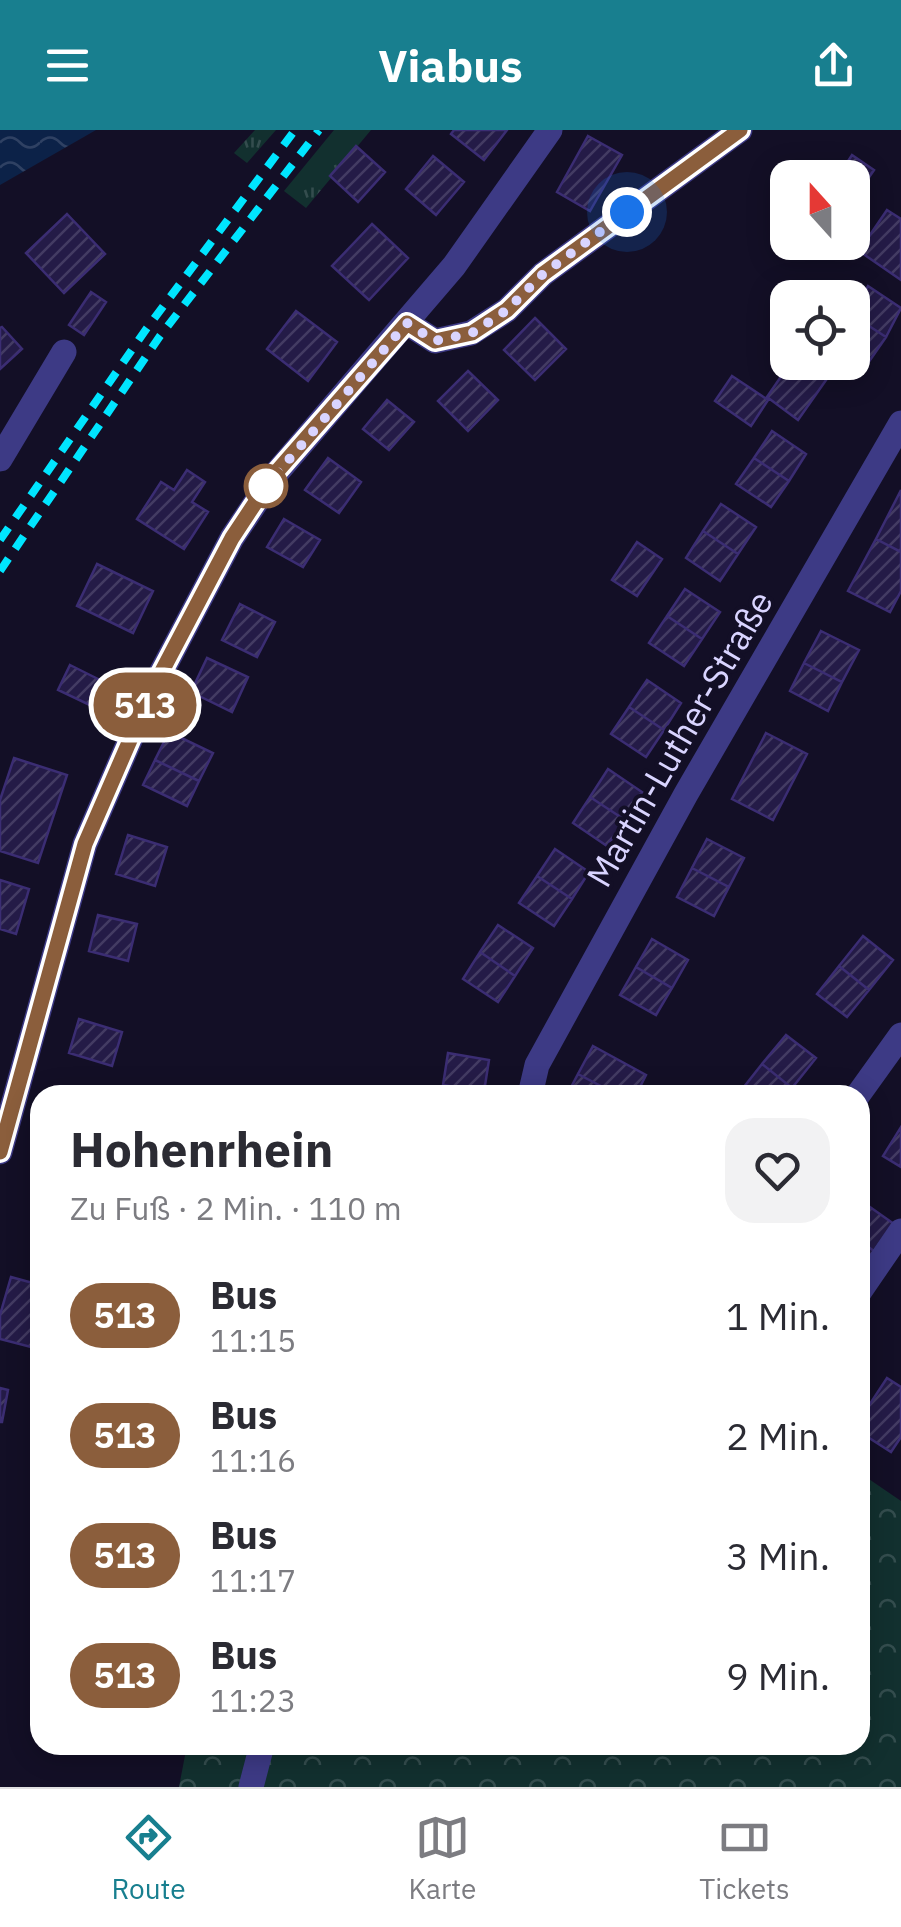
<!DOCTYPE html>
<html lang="de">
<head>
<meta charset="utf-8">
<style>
  :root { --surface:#fff; --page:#f2f2f3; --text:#2b2b33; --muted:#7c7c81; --line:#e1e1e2; --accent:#187f8f }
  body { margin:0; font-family:"IBM Plex Sans",sans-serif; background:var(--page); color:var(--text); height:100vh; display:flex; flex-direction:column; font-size:38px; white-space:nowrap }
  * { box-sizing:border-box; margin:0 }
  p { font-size:32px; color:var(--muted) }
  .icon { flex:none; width:55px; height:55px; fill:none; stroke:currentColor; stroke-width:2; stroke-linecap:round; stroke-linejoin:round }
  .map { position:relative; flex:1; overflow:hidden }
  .sheet { position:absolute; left:30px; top:955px; width:840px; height:670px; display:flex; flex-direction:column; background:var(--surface); border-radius:30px; box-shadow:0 5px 25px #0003 }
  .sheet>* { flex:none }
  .badge { padding:0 20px; border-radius:32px; font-size:35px; line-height:65px }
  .needle { width:65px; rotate:339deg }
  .tools { position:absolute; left:770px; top:30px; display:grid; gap:20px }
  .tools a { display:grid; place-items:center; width:100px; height:100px; border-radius:20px; background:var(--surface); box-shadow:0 5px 25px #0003; font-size:50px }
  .you { position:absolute; width:50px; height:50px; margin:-25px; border:8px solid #fff; border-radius:50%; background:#1a73e8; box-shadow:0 0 0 15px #1a73e833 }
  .map>.badge { position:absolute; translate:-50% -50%; box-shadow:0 0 0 5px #fff }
  .round { display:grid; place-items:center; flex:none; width:105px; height:105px; border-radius:30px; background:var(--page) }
  .head { display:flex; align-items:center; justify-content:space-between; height:170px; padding:0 40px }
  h1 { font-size:48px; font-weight:800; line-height:75px }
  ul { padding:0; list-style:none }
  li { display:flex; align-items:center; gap:30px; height:120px; padding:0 40px }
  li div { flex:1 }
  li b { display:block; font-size:38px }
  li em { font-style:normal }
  li .badge { min-width:110px; font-weight:700; text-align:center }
  header { display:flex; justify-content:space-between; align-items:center; height:130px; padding:0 40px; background:var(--accent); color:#fff; font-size:45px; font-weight:800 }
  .dock { display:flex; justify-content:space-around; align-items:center; height:140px; border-top:2px solid var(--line); background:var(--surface); font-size:28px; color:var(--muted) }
  .dock a { display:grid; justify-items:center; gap:5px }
  .dock .on { color:var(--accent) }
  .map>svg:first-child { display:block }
</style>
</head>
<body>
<header><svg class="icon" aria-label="menu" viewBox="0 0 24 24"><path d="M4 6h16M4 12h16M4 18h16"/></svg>Viabus<svg class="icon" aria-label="share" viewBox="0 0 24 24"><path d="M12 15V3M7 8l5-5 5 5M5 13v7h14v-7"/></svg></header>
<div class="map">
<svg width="901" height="1657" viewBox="0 0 901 1657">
  <defs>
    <pattern id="grass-tufts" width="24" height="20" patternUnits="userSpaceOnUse" patternTransform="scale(2.5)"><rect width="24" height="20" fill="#12302f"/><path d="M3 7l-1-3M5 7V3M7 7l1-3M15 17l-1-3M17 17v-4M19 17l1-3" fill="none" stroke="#344d4e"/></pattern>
    <pattern id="forest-crowns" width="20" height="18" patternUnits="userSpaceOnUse" patternTransform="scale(2.5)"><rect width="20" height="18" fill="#12302f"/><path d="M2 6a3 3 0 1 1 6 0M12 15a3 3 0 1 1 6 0" fill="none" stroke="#344d4e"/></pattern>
    <pattern id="water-waves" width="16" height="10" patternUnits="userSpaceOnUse" patternTransform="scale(2.5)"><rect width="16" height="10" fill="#0c2248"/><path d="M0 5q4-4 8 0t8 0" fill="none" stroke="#2f4163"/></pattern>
    <pattern id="building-hatch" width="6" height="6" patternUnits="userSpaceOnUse" patternTransform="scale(2.5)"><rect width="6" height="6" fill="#241b47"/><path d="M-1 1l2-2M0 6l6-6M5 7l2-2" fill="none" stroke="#433b63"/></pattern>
  </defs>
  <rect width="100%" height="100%" fill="#130f26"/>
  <path fill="url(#grass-tufts)" d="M255,0h21l-29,33 -13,-10z
    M334,0h37l-65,78 -22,-17z"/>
  <path fill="url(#forest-crowns)" d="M860,1343l41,28v286h-722l8,-42h673z"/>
  <path fill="url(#water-waves)" d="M0,0h96l-96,55z"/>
  <path fill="url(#building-hatch)" stroke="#3b2d73" stroke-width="2.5" d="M454,0h53l-23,30 -33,-26z
    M588,6l34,19 -32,56 -33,-19z
    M356,16l29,26 -27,30 -28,-26z
    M852,25l22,15 -22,32v-24h-15z
    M433,26l31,26 -28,33 -30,-26z
    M887,80l14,9v61l-42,-29z
    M67,84l38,40 -41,39 -38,-40z
    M372,94l36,34 -39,42 -37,-34z
    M868,156l33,22 -15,29 -34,-22z
    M91,162l15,10 -22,33 -15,-10z
    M296,181l41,31 -29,39 -41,-32z
    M852,185l34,22 -18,26 -16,-10z
    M535,188l31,31 -31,31 -31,-30z
    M2,197l20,22 -22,20v-41z
    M791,232h26l14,11 -33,47 -31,-23z
    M468,241l30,29 -30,31 -30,-30z
    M732,246l36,24 -17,26 -36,-25z
    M387,270l27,22 -25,28 -26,-21z
    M772,301l34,23 -17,27 -35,-23z
    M328,328l33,24 -22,31 -34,-23z
    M754,328l35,23 -18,26 -35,-23z
    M187,340l18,12 -13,20 16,10 -24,37 -47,-30 24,-37 13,8z
    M901,360v62l-25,-13z
    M721,374l35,23 -18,27 -35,-23z
    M284,389l36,21 -17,27 -36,-20z
    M703,401l35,23 -18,27 -34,-23z
    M876,409l25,13v39l-11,21 -42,-21z
    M637,412l25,17 -25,37 -25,-16z
    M97,434l56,27 -20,42 -56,-27z
    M685,459l35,23 -18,27 -35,-23z
    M240,474l35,18 -18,35 -35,-17z
    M667,486l35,23 -18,27 -35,-23z
    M821,501l38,19 -17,32 -38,-19z
    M207,528l41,19 -16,35 -41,-20z
    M804,533l38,19 -14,29 -38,-20z
    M70,535l36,18 -12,24 -36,-17z
    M647,550l34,23 -17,27 -35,-23z
    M629,577l35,23 -18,27 -35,-23z
    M169,602l44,21 -14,28 -44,-21z
    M766,603l41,21 -34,66 -41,-21z
    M14,628l53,17 -29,88 -38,-12v-51z
    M155,630l44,21 -12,25 -44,-21z
    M608,639l34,23 -17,28 -35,-23z
    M590,667l35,23 -18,26 -34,-23z
    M128,705l39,12 -12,39 -39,-12z
    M707,709l37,19 -15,29 -37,-19z
    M555,719l34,23 -17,27 -35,-23z
    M692,738l37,19 -15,29 -37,-19z
    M537,746l35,23 -18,27 -35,-23z
    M0,750l29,9 -13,45 -16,-5z
    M98,785l39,9 -9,37 -39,-10z
    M498,795l35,23 -18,28 -35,-24z
    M863,806l30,24 -24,30 -30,-24z
    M652,809l36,21 -16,28 -36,-21z
    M480,822l35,24 -17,26 -35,-23z
    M839,836l30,24 -22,27 -30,-23z
    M636,837l36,21 -16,27 -36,-20z
    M79,889l43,13 -10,34 -43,-13z
    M786,905l30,23 -24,30 -30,-24z
    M593,916l53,29 -10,20h-18l-40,-21z
    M448,923l41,7 -5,32 -41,-7z
    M762,934l30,24 -5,7 -47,-3z
    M578,944l40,21h-51z
    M443,955l41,7 -1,3h-42z
    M901,997v40l-18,-11z
    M860,1070l34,24 -20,27 -14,-10z
    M860,1111l14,10 -14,21z
    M11,1147l29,8v29l-9,33 -31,-8v-24z
    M887,1248l14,9v50l-10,15 -31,-20v-13z
    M0,1258l8,2 -6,32h-2z"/>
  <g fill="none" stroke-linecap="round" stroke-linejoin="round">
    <path stroke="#3d3a85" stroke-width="25" d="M407,193l28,18 36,-8 36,-23 36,-36 197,-144
      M0,329l64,-107
      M530,965l7,-30 149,-271 215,-371
      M858,965l43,-60
      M0,1022l85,-308 65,-150 82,-156 41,-61 181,-211 96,-136
      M860,1161l41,-60
      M251,1657l11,-42"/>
    <path stroke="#00e5ff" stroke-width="8" stroke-dasharray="15 12" stroke-linecap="butt" d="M0,410l147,-212 148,-198
      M0,441l160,-235 159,-206"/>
  </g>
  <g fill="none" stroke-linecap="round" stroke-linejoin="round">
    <g stroke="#fff" stroke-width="22">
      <path id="line" d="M0,1022l85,-308 65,-150 82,-156 41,-62 134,-153 28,18 37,-8 35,-23 36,-36 197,-144"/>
    </g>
    <use href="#line" stroke="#8b5e3c" stroke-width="15"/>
    <path stroke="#d9d4ff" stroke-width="10" stroke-dasharray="0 18" d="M266,356l141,-163 28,18 37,-8 35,-23 36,-36 84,-62"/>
  </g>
  <circle fill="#fff" stroke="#8b5e3c" stroke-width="5" cx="266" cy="356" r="20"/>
  <g text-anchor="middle" stroke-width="8" stroke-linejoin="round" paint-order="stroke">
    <g font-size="35" fill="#d9d4ff" stroke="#130f26">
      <text transform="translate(680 609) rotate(-60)" y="12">Martin-Luther-Straße</text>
    </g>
  </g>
</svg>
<div class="tools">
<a><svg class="needle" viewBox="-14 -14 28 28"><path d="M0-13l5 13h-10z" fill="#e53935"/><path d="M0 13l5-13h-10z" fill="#7c7c81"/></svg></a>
<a><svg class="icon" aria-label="locate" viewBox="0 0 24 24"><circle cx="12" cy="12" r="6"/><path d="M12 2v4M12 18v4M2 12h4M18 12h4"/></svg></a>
</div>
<div class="you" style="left:627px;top:82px"></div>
<b class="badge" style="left:145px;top:575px;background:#8b5e3c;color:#fff">513</b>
<section class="sheet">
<div class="head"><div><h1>Hohenrhein</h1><p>Zu Fuß · 2 Min. · 110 m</p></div><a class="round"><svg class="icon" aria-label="heart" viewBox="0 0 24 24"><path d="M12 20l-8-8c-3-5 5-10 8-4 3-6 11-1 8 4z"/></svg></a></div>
<ul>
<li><span class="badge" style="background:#8b5e3c;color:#fff">513</span><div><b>Bus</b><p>11:15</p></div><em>1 Min.</em></li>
<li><span class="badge" style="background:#8b5e3c;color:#fff">513</span><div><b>Bus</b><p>11:16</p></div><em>2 Min.</em></li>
<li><span class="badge" style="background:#8b5e3c;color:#fff">513</span><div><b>Bus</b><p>11:17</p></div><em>3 Min.</em></li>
<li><span class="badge" style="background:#8b5e3c;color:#fff">513</span><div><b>Bus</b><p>11:23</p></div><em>9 Min.</em></li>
</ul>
</section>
</div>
<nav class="dock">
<a class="on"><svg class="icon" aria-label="directions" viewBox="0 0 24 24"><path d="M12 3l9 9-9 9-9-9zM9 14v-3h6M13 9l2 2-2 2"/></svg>Route</a>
<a><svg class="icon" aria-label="map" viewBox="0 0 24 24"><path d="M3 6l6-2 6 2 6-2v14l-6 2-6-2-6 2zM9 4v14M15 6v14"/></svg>Karte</a>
<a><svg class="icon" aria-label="tickets" viewBox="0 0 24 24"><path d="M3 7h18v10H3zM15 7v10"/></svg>Tickets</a>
</nav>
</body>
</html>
